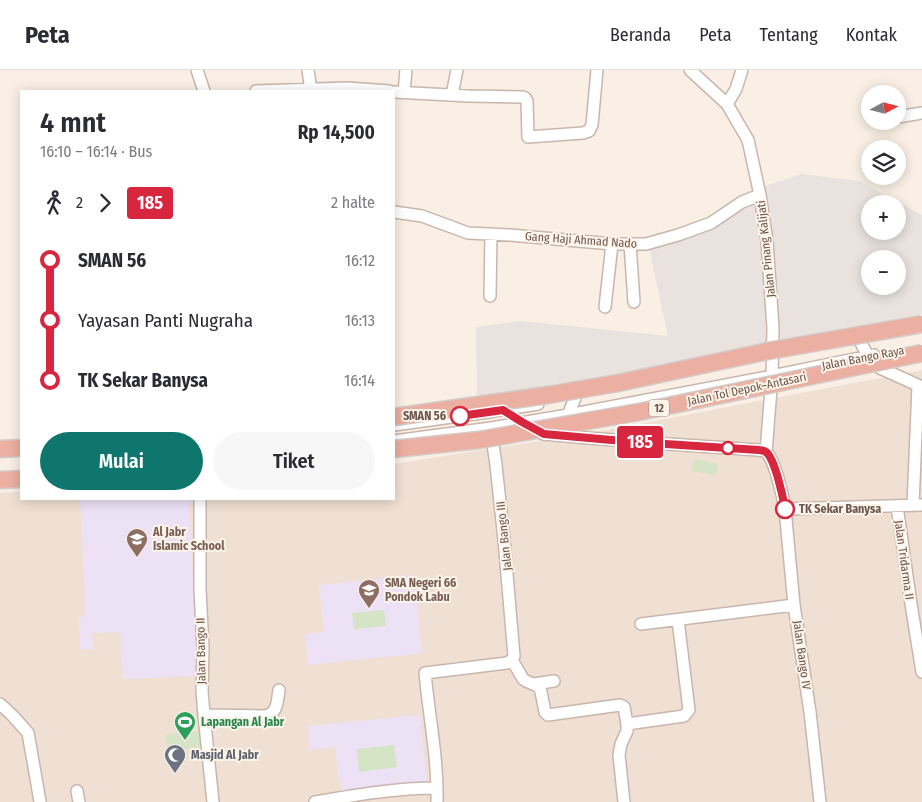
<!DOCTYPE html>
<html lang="id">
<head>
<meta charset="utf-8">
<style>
  :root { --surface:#fff; --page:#f7f7f7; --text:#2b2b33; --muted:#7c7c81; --line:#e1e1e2; --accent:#0f766e }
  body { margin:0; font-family:"Fira Sans Condensed",sans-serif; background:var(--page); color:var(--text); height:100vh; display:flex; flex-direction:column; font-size:19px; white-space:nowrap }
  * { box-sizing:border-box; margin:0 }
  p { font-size:16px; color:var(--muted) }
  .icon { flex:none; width:28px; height:28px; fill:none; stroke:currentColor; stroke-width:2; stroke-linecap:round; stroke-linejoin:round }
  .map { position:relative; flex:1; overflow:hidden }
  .details { position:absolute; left:20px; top:20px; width:375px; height:410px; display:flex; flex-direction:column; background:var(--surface); border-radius:0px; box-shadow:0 2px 12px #0003 }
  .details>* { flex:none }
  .badge { padding:0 10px; border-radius:4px; font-size:18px; line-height:32px }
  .needle { width:32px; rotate:83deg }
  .controls { position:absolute; left:861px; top:15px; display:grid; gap:10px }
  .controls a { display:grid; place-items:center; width:45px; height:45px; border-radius:50%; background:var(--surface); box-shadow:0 2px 12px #0003; font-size:25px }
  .map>.badge { position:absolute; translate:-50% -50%; box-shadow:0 0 0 2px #fff }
  .legs { display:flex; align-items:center; gap:8px; height:55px; padding:0 20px; font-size:16px }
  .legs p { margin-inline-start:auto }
  .overview { display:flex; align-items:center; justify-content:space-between; height:85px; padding:0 20px }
  h1 { font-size:28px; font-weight:600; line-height:38px }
  .primary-button { display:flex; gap:10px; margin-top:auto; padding:10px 20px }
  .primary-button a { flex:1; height:58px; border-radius:30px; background:var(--accent); color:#fff; font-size:20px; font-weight:600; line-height:58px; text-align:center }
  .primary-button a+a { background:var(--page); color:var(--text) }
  ul { padding:0 20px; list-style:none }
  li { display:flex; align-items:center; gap:18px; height:60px; font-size:19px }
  li i { display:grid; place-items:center; width:8px; height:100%; margin:0 6px; background:currentColor }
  li i::after { content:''; width:12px; height:12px; margin:-6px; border:4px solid; border-radius:50%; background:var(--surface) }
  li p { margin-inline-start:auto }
  li:first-child i { background:linear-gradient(#0000 50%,currentColor 0) }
  li:last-child i { background:linear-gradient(currentColor 50%,#0000 0) }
  header { display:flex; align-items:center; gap:30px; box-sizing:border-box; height:70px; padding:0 25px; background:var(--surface); border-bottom:1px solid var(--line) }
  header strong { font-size:24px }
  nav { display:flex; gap:28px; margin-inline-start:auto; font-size:18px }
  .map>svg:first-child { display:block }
</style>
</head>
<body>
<header>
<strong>Peta</strong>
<nav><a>Beranda</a><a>Peta</a><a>Tentang</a><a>Kontak</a></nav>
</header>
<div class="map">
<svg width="922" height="732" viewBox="0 0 922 732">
  <rect width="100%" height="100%" fill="#f9efe4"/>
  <path fill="#efe0d3" d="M922,300v432h-922v-309l21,-1v7h373v-35l208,-33z"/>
  <path fill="#e9e2de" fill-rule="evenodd" d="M801,104l58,7 63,34v99l-321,64 -124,21 -1,-72 45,-6 147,15 -19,-88 66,-23 48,-38zM870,134h28v27h-28zM870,189h28v27h-28z"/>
  <path fill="#ece1f5" d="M80,429h109l9,177 -75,3 -3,-47 -28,1 1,16h-13l-1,-32 7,-1z
    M414,505l8,78 -114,12 -3,-31 19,-2 -5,-47z
    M420,645l7,70 -85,11 -1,-13h-2l-4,-36 -25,3 -2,-24z"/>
  <path fill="#d4e4c4" d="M694,389l24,5 -2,11 -24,-4z
    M384,540l2,16 -32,3 -2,-16z
    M202,661l2,16 -36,4 -2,-16z
    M394,675l3,22 -38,5 -2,-23z"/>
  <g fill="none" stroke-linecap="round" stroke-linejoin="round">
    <g stroke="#c8b6ac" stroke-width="14">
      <path id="minor" d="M197,0l7,21
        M308,0l3,21
        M690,0l37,34 21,36 12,55 7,46 6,87 -1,48 -6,76
        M256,21l91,-3 42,3
        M394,22l75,4 54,1 2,1 2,3 1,36 55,-4 6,-2 3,-6 5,-55
        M404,22l2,-22
        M452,25l5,-25
        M727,34l9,-15 6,-19
        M898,47l24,-4
        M394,142l28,4 46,17 42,2 102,9h34l32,-9 33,-12 31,-21 18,-7
        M630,174l4,58
        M490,226l1,-62
        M605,237l7,-63
        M860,271l11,21 9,6 42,19
        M568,350v-5l7,-17
        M394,355l94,-13 50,-8
        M541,363l3,1c71,7 143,11 215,16 2,0 6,1 7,2 9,8 17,45 19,57l137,-4
        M394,371l97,-13 77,-13 204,-39 102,-21
        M200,429v90l3,59 -1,43 2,24 9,87
        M913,435l5,-119
        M897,436l14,98 11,68
        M785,439l9,96 16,107 10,90
        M641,554l153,-19
        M512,590l11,19 3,2 14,6 5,25 3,3 72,-10 4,2 3,17v7l-6,13 -2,11 5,47
        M534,614l20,-3
        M0,634l13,12 15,17 9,51 3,18
        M204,645l61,1c13,-3 12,-14 14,-26
        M627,654l57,-8 5,-6 -11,-90
        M77,721l2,11
        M315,732c40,-7 82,-14 122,-14
        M437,732c1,-43 -8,-86 -12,-129l82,-10 5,-3 2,-4 -10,-116 -8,-75 -5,-34"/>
    </g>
    <g stroke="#d3ccca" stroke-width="19">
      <path id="highway" d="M0,379l21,-1
        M0,410l21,-1"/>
    </g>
    <use href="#minor" stroke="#fff" stroke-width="11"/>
    <use href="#highway" stroke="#ebb0a2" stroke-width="16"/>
    <g stroke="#d3ccca" stroke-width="19" stroke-linecap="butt">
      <path id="highway-bridge" d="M394,347l154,-22 70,-12 150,-32 154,-27
        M394,379l85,-9 160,-28 283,-59"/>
    </g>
    <use href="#highway-bridge" stroke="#ebb0a2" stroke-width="16"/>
  </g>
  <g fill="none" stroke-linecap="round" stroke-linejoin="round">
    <g stroke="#fff" stroke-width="11">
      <path id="line-1" d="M460,346l43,-6 19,12 22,12 90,8 125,8c2,0 6,1 7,2 9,7 17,45 19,57"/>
    </g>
    <use href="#line-1" stroke="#d7263d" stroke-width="8"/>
  </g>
  <defs>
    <g id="school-pin" transform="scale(1.125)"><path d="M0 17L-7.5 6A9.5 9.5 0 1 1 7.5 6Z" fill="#8d6e63" stroke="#fcf3e9"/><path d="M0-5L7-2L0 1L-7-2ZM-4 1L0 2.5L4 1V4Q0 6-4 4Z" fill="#fff"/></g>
    <g id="stadium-pin" transform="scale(1.125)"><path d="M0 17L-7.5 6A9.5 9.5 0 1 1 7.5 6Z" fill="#2e9e5b" stroke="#fcf3e9"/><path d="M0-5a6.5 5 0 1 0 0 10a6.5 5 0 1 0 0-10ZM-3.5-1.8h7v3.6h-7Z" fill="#fff"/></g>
    <g id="mosque-pin" transform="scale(1.125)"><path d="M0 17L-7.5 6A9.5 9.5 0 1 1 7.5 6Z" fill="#6b7280" stroke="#fcf3e9"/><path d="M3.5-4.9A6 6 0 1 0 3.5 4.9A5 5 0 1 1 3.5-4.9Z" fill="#fff"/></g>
  </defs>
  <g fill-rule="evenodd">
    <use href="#school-pin" x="137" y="469"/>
    <use href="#school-pin" x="369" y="520"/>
    <use href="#stadium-pin" x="185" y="652"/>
    <use href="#mosque-pin" x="175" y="685"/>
  </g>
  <g fill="#fff" stroke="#d7263d" stroke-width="2.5">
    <circle cx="460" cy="346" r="9"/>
    <circle cx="728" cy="378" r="6"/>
    <circle cx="785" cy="439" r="9"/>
  </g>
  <g text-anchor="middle" stroke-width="4" stroke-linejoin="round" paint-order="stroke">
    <rect fill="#fcf3e9" stroke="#98857c" stroke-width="1" x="649" y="329.5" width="20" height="17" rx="4"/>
    <g font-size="11" font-weight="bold" fill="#6d564d">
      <text x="659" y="342">12</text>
    </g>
    <g font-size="12" fill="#6d564d" stroke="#fcf3e9">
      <text transform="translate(581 170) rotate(4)" y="4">Gang Haji Ahmad Nado</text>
      <text transform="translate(766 179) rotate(-96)" y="4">Jalan Pinang Kalijati</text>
      <text transform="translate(863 288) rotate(-11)" y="4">Jalan Bango Raya</text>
      <text transform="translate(747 319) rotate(-12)" y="4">Jalan Tol Depok–Antasari</text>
      <text transform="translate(504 466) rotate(-96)" y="4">Jalan Bango III</text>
      <text transform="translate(904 490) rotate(82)" y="4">Jalan Tridarma II</text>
      <text transform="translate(201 581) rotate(-91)" y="4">Jalan Bango II</text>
      <text transform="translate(802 585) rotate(82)" y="4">Jalan Bango IV</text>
    </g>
    <g font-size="12" font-weight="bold" fill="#6d564d" stroke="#fcf3e9" text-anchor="end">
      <text x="446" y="350">SMAN 56</text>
      <text x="799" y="443" text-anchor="start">TK Sekar Banysa</text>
    </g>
    <g font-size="12" font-weight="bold" fill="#785e54" stroke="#fcf3e9" text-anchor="start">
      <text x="153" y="466">Al Jabr<tspan x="153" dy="14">Islamic School</tspan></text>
      <text x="385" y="517">SMA Negeri 66<tspan x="385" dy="14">Pondok Labu</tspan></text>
    </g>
    <g font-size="12" font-weight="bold" fill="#27864d" stroke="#fcf3e9" text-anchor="start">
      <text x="201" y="656">Lapangan Al Jabr</text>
    </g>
    <g font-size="12" font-weight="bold" fill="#5b616d" stroke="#fcf3e9" text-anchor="start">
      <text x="191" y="689">Masjid Al Jabr</text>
    </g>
  </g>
</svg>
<div class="controls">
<a><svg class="needle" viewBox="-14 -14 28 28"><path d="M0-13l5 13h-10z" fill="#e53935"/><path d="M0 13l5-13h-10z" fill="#7c7c81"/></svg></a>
<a><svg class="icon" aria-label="layers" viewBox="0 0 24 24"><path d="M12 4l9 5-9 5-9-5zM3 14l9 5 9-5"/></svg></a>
<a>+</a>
<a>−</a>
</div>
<b class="badge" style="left:640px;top:372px;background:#d7263d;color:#fff">185</b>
<section class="details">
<div class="overview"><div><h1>4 mnt</h1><p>16:10 – 16:14 · Bus</p></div><b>Rp 14,500</b></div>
<div class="legs"><svg class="icon" aria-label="walk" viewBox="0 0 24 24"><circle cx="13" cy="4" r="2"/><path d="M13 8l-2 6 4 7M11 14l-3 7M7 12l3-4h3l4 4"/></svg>2<svg class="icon" aria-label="forward" viewBox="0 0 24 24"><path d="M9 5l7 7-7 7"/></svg><b class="badge" style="background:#d7263d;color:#fff">185</b><p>2 halte</p></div>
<ul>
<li><i style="color:#d7263d"></i><b>SMAN 56</b><p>16:12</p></li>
<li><i style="color:#d7263d"></i><span>Yayasan Panti Nugraha</span><p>16:13</p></li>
<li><i style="color:#d7263d"></i><b>TK Sekar Banysa</b><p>16:14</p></li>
</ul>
<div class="primary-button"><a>Mulai</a><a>Tiket</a></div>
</section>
</div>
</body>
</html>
